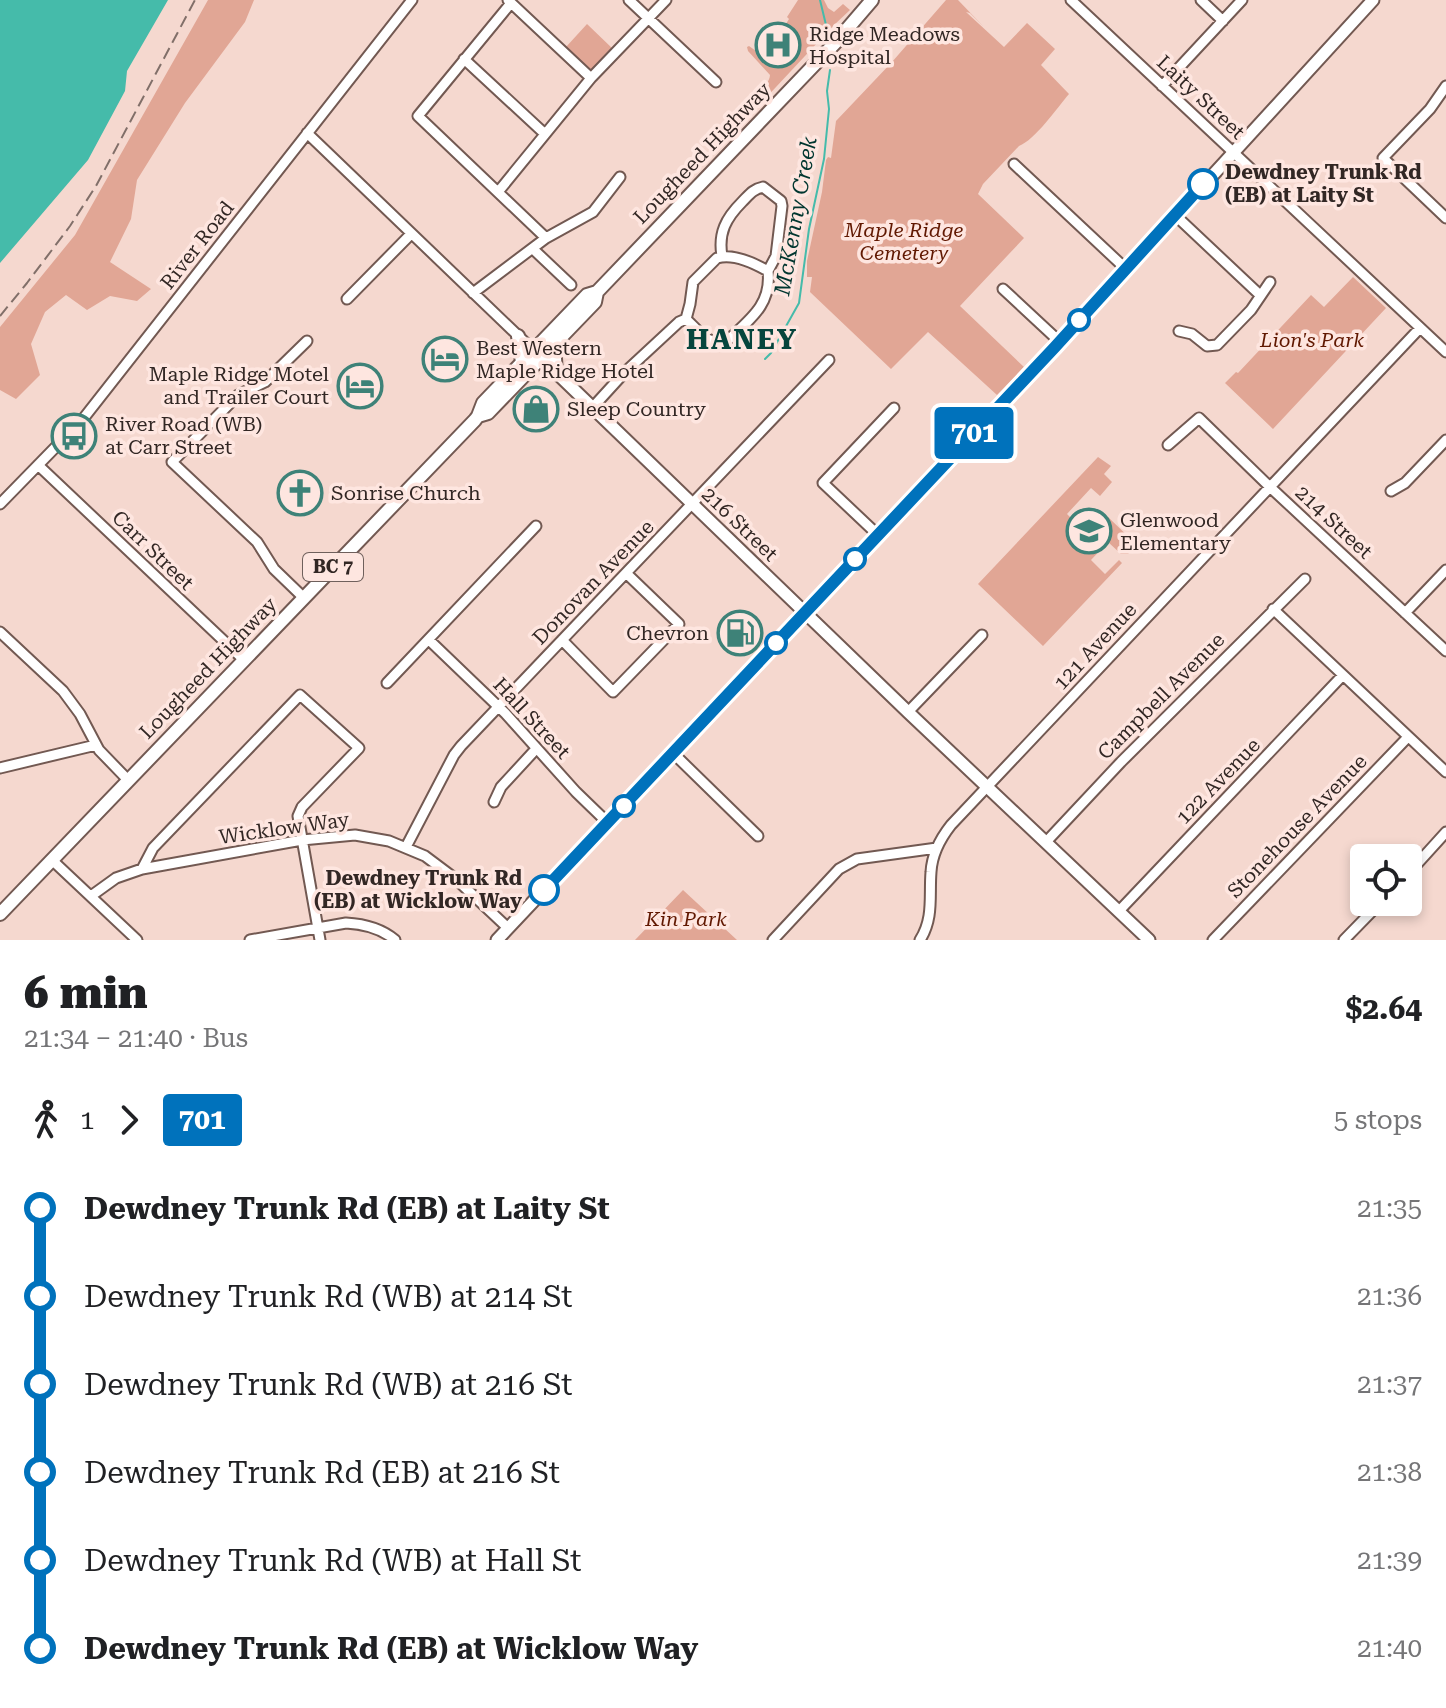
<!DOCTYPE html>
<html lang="en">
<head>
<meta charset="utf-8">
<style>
  :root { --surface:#fff; --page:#f2f2f2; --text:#202124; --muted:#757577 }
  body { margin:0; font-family:"Roboto Serif",serif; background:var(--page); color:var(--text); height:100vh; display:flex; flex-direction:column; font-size:30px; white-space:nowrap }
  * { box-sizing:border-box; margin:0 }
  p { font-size:26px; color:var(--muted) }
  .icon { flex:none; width:44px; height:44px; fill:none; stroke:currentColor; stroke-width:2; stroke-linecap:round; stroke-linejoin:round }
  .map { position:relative; height:940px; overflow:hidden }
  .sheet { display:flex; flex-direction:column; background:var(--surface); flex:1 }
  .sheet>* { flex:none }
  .badge { padding:0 16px; border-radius:6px; font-size:28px; line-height:52px }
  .tools { position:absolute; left:1350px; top:844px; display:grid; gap:16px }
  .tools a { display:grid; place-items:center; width:72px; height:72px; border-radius:8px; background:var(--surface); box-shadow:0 4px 12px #0003; font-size:40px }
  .map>.badge { position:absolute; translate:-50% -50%; box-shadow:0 0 0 4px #fff }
  .legs { display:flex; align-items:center; gap:12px; height:88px; padding:0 24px; font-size:26px }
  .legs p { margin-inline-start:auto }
  .head { display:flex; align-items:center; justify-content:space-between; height:136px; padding:0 24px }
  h1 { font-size:44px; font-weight:800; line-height:60px }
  ul { padding:0 24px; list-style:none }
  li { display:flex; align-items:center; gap:28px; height:88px; font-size:30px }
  li i { display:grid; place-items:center; width:12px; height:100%; margin:0 10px; background:currentColor }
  li i::after { content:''; width:20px; height:20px; margin:-10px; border:6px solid; border-radius:50%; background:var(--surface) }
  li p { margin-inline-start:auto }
  li:first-child i { background:linear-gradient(#0000 50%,currentColor 0) }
  li:last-child i { background:linear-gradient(currentColor 50%,#0000 0) }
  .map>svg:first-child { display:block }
</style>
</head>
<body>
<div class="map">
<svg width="1446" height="940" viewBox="0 0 1446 940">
  <rect width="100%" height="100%" fill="#f5d8cf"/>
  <path fill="#e1a695" d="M208,0h46l-9,22 -60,81 -48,77 -6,39 -21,43 41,27 -14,12 -27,-5 -23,14 -21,-15 -21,17 -14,32 9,31 -24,24 -16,-9v-63l75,-92z
    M798,0h26l4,8 6,4 9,-8 7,6 -17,16 -111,119 -3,-5c6,-20 28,-29 33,-48 8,-6 17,-6 18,-17l-22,-24 -1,-4 2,-1 18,13 -3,-8h5l20,-32 -2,-2z
    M946,0h12l25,26 -13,-13 -4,-1 38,35 23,-24 28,26 -14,16 28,29c-12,14 -34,46 -50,52l-36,38 -5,10 46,44 -64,68 64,61 -27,28 -69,-63 -37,37 -81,-77 2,-15h-5v-16l15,-69 4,-32 2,-3 3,1 5,-37 56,-59z
    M587,24l26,25 -21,23 -26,-25z
    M1353,277l33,31 -113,121 -48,-46 11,-11 2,1 73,-78 13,12z
    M1098,457l13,9 -7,8 8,8 -12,14 -9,-8 -24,26 13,13 4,-1 6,6 4,-3 2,1 12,-13 29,28 -9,9h-7l-13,-12 -17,18 14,14 14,-14 3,3 -79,83 -65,-62z
    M683,890l54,50h-102z"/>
  <path fill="#45bbaa" d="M0,0h168l-41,71 -2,20 -37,69 -88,103z"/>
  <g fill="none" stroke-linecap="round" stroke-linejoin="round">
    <path stroke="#45bbaa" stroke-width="2" d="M820,0l6,25
      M765,359l6,-6 28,-50 10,-74 15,-70 5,-50 -2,-18 3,-21"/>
    <g stroke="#725952" stroke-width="13">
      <path id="minor" d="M508,0l83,78
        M629,0l87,82
        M1071,0l375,352
        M1201,0l22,21
        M511,3l-93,113 128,122
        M464,59l81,75
        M1162,86l80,-86
        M1446,86l-16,23 -47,49 63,60
        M307,133l226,217
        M1014,164l112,105
        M498,192l93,-114 75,-78
        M1175,215l85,80
        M533,249l38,36
        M722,256c-4,-23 4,-38 20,-54 7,-7 11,-13 21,-15l18,14 1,5 -6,50 -8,15
        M1003,289l57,53
        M473,293l73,-55 47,-26 27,-35
        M347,299l64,-65
        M686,319c12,11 22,27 40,23 23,-22 46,-37 42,-71
        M1179,331l13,3 15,12 10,-1 34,-35 19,-28
        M593,407l31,-34 55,-51 7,-3 4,-15 3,-22 24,-24c16,-5 37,5 51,13
        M1168,445l31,-27 71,69 176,164
        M38,465l206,195
        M1391,491l14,-8 41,-43
        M0,504l83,-85 329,-419
        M878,535l-55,-52 71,-75
        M304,598l-30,-29 -17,-27 -85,-80 66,-67 27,-13 42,-41
        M1273,609l173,163
        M1405,613l41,-43
        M0,632l63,59 17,23 19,36 29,30
        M429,640l76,73 71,79 32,31
        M562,640l51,52 66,-68 -53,-51
        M387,683l149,-157
        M908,712l74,-77
        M673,753l85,83
        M0,768l96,-23
        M494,802l7,-15 35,-38
        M1046,842l75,-80 184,-183
        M406,847l48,-92 7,-9 368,-386
        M52,860l85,80
        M142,869l11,-21 147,-153 59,53 -57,59 -4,9 22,124
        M1408,874l38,-42
        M91,896l25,-18 26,-9 160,-29 53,-5 34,6 36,15 32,24 51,48
        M1119,911l224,-236
        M250,940l96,-17c18,1 35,5 49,17
        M773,940l66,-71 18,-10 80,-11
        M920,940c14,-22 9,-44 11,-68 1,-18 9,-33 20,-47l469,-497
        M1213,940l195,-203
        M1344,940l37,-38"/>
    </g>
    <g stroke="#725952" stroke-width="15">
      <path id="major" d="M537,354l371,358 241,228
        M497,940l563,-598 313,-342"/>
    </g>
    <g stroke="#725952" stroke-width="16">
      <path id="highway" d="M518,336l4,26
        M554,345l2,27
        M478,416l10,-3 107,-111 2,-10
        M0,914l475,-494 3,-4 5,-13 104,-108 10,-3 239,-250 36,-42"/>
    </g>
    <use href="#minor" stroke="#fff" stroke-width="9"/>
    <use href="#major" stroke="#fff" stroke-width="11"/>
    <use href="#highway" stroke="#fff" stroke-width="12"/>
    <path stroke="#816f69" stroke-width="2" stroke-dasharray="12 6" stroke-linecap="butt" d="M0,316l27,-33 43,-57 26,-40 99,-186"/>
  </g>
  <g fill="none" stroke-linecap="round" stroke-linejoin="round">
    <g stroke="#fff" stroke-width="18">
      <path id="line-1" d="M544,890l511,-543 148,-163"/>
    </g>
    <use href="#line-1" stroke="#0072bc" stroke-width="12"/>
  </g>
  <defs>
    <g id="hospital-ring" transform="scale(2.3)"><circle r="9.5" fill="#fee6e0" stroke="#3e8278" stroke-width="1.5"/><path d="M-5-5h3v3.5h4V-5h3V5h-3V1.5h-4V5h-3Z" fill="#3e8278"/></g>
    <g id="hotel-ring" transform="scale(2.3)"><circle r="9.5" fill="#fee6e0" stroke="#3e8278" stroke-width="1.5"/><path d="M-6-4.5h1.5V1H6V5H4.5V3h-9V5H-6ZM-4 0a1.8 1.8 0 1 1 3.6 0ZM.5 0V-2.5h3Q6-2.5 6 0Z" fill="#3e8278"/></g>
    <g id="shop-ring" transform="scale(2.3)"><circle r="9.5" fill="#fee6e0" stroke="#3e8278" stroke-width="1.5"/><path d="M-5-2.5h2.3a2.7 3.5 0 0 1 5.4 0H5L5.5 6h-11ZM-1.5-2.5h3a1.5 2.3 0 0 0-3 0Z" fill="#3e8278"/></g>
    <g id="bus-ring" transform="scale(2.3)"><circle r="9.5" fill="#fee6e0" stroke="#3e8278" stroke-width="1.5"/><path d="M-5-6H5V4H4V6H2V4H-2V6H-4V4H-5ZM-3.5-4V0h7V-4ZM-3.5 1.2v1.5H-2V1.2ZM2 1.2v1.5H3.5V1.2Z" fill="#3e8278"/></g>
    <g id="church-ring" transform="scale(2.3)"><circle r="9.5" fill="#fee6e0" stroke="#3e8278" stroke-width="1.5"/><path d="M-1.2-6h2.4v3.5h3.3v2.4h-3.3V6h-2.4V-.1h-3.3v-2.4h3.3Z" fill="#3e8278"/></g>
    <g id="school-ring" transform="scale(2.3)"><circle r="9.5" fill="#fee6e0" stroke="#3e8278" stroke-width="1.5"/><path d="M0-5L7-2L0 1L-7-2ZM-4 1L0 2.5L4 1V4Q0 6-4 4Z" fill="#3e8278"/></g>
    <g id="fuel-ring" transform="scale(2.3)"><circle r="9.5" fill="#fee6e0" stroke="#3e8278" stroke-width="1.5"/><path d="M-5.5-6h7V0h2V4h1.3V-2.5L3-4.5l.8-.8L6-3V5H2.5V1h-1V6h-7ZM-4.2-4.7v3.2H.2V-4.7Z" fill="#3e8278"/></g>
  </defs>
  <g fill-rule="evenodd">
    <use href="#hospital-ring" x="778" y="45"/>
    <use href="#hotel-ring" x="445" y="359"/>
    <use href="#hotel-ring" x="360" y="386"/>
    <use href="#shop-ring" x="536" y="409"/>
    <use href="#bus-ring" x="74" y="436"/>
    <use href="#church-ring" x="300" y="493"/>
    <use href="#school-ring" x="1089" y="531"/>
    <use href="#fuel-ring" x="740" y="633"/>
  </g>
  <g fill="#fff" stroke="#0072bc" stroke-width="4">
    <circle cx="1203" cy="184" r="14"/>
    <circle cx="1079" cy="320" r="10"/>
    <circle cx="855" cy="559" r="10"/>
    <circle cx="776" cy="643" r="10"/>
    <circle cx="624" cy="806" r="10"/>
    <circle cx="544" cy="890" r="14"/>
  </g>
  <g text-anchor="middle" stroke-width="7" stroke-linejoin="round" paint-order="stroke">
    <rect fill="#fee6e0" stroke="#6f605c" stroke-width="2" x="303" y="553" width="60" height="28" rx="6"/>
    <g font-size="18" font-weight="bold" fill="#322724">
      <text x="333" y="573">BC 7</text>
    </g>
    <g font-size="20" fill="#322724" stroke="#fee6e0" text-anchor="start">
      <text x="809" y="41">Ridge Meadows<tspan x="809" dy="23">Hospital</tspan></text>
      <text x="476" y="355">Best Western<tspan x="476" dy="23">Maple Ridge Hotel</tspan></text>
      <text x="329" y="381" text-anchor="end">Maple Ridge Motel<tspan x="329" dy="23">and Trailer Court</tspan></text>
      <text x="567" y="416">Sleep Country</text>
      <text x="105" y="431">River Road (WB)<tspan x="105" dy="23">at Carr Street</tspan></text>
      <text x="331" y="500">Sonrise Church</text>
      <text x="1120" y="527">Glenwood<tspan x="1120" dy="23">Elementary</tspan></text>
      <text x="709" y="640" text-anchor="end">Chevron</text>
    </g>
    <g font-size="20" fill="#322724" stroke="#fee6e0">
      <text transform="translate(1201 97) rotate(43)" y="7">Laity Street</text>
      <text transform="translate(702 153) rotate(-46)" y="7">Lougheed Highway</text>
      <text transform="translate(197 245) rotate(-52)" y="7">River Road</text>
      <text transform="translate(1334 522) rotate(43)" y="7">214 Street</text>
      <text transform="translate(740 524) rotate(44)" y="7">216 Street</text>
      <text transform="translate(153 550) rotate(44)" y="7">Carr Street</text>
      <text transform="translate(593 582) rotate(-46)" y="7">Donovan Avenue</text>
      <text transform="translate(1095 646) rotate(-47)" y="7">121 Avenue</text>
      <text transform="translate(208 668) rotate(-46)" y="7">Lougheed Highway</text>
      <text transform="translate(1161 696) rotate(-45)" y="7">Campbell Avenue</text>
      <text transform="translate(532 718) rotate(47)" y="7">Hall Street</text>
      <text transform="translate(1218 781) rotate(-46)" y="7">122 Avenue</text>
      <text transform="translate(1297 826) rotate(-46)" y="7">Stonehouse Avenue</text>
      <text transform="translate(284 828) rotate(-8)" y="7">Wicklow Way</text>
    </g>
    <g font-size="20" font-weight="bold" fill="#322724" stroke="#fee6e0" text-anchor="start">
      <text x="1225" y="179">Dewdney Trunk Rd<tspan x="1225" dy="23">(EB) at Laity St</tspan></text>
      <text x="522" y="885" text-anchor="end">Dewdney Trunk Rd<tspan x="522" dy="23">(EB) at Wicklow Way</tspan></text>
    </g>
    <g font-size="20" font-style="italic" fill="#611801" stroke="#fee6e0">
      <text x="904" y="237">Maple Ridge<tspan x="904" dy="23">Cemetery</tspan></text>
      <text x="1312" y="347">Lion's Park</text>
      <text x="686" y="926">Kin Park</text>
    </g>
    <g font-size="22" font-style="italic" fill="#00362f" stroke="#fee6e0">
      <text transform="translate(795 216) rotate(-80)" y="8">McKenny Creek</text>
    </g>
    <g font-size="28" font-weight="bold" letter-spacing="2" fill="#06453d" stroke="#fee6e0">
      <text x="742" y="349">HANEY</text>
    </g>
  </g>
</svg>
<div class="tools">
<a><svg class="icon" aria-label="locate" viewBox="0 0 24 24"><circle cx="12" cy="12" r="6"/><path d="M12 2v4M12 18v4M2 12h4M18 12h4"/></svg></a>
</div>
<b class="badge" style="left:974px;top:433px;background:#0072bc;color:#fff">701</b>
</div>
<section class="sheet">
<div class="head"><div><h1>6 min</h1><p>21:34 – 21:40 · Bus</p></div><b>$2.64</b></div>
<div class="legs"><svg class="icon" aria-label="walk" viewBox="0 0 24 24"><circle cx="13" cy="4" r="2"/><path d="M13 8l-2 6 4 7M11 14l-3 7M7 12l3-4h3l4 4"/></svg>1<svg class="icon" aria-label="forward" viewBox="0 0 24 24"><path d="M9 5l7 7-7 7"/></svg><b class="badge" style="background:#0072bc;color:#fff">701</b><p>5 stops</p></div>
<ul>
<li><i style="color:#0072bc"></i><b>Dewdney Trunk Rd (EB) at Laity St</b><p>21:35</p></li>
<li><i style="color:#0072bc"></i><span>Dewdney Trunk Rd (WB) at 214 St</span><p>21:36</p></li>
<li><i style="color:#0072bc"></i><span>Dewdney Trunk Rd (WB) at 216 St</span><p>21:37</p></li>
<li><i style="color:#0072bc"></i><span>Dewdney Trunk Rd (EB) at 216 St</span><p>21:38</p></li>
<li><i style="color:#0072bc"></i><span>Dewdney Trunk Rd (WB) at Hall St</span><p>21:39</p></li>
<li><i style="color:#0072bc"></i><b>Dewdney Trunk Rd (EB) at Wicklow Way</b><p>21:40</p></li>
</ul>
</section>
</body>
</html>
